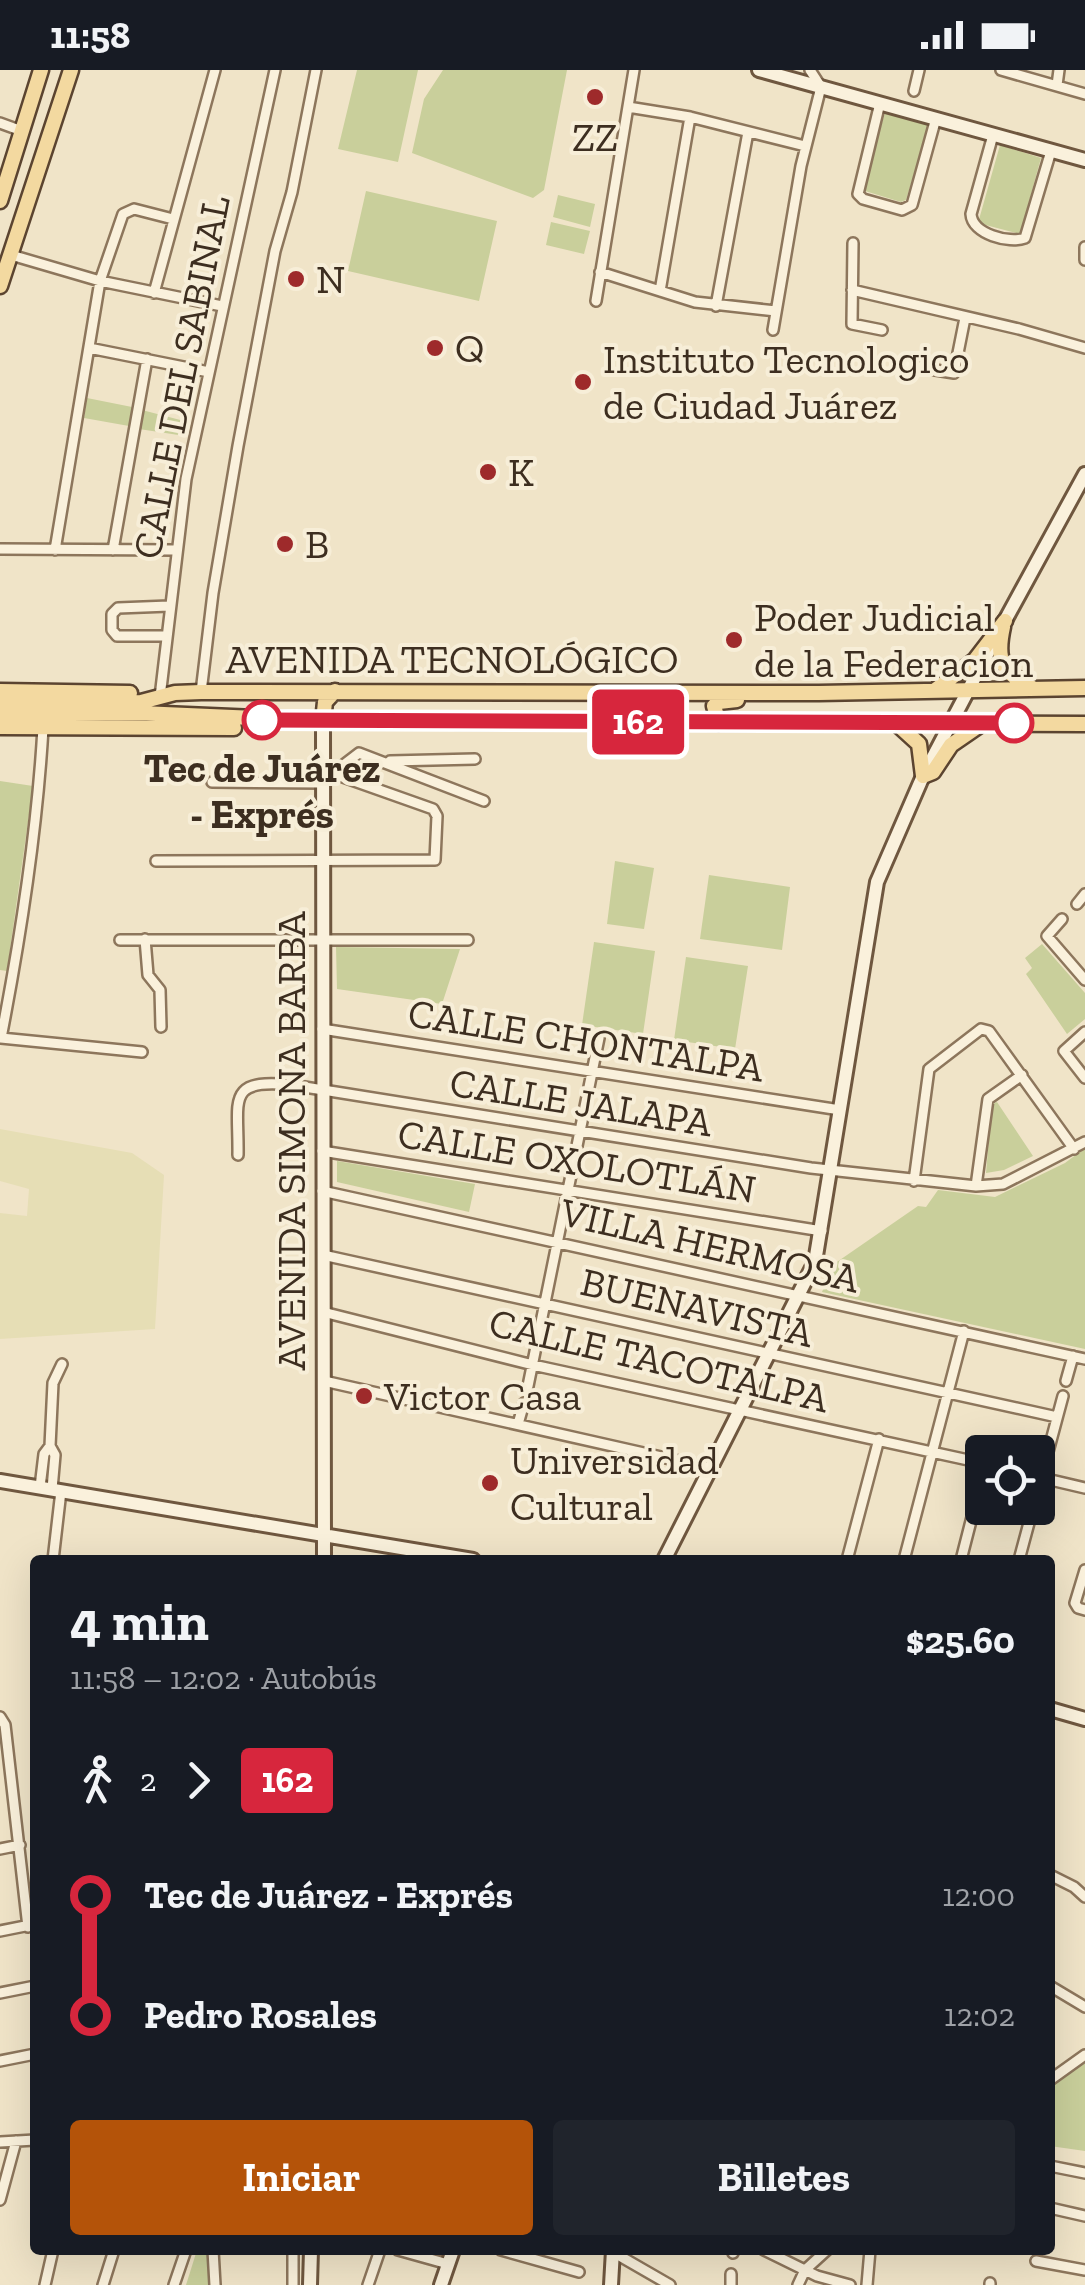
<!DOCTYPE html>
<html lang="es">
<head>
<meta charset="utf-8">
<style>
  :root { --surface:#171b24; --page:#20242c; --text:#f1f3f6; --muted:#9ea1a6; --accent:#b45309 }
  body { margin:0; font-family:"Zilla Slab",serif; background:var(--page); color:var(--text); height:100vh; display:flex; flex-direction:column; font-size:38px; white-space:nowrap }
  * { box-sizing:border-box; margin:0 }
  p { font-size:32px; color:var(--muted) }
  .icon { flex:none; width:55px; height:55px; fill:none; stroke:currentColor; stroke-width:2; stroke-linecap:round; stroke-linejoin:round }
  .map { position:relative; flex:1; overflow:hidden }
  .details { position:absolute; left:30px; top:1485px; width:1025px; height:700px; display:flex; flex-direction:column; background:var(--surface); border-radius:10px; box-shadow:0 10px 40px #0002 }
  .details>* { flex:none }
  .badge { padding:0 20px; border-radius:8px; font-size:35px; line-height:65px }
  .tools { position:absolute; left:965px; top:1365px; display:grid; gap:20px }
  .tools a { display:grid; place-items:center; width:90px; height:90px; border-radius:10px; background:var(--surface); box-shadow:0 10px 40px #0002; font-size:50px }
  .map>.badge { position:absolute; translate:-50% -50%; box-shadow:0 0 0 5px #fff }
  .legs { display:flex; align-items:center; gap:15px; height:110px; padding:0 40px; font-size:32px }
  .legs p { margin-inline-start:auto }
  .overview { display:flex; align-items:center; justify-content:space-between; height:170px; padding:0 40px }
  h1 { font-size:55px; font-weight:700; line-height:75px }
  .action { display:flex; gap:20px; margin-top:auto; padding:20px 40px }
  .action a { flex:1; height:115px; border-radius:10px; background:var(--accent); color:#fff; font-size:40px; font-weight:700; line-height:115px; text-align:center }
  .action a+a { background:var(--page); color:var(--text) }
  ul { padding:0 40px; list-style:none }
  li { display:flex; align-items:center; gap:35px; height:120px; font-size:38px }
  li i { display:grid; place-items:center; width:15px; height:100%; margin:0 12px; background:currentColor }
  li i::after { content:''; width:25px; height:25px; margin:-12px; border:8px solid; border-radius:50%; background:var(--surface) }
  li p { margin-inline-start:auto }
  li:first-child i { background:linear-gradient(#0000 50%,currentColor 0) }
  li:last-child i { background:linear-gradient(currentColor 50%,#0000 0) }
  .status { display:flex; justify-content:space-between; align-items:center; height:70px; padding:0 50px; background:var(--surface); direction:ltr }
  .status svg { height:28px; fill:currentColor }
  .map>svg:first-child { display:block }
</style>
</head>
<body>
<div class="status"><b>11:58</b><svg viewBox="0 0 49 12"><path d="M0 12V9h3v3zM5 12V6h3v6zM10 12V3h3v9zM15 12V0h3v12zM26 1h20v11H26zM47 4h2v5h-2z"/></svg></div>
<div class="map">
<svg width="1085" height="2215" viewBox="0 0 1085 2215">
  <rect width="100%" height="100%" fill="#f0e4c8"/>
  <path fill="#e6deb5" d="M0,1059l132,24 32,22 -9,154 -155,10v-126l27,3 2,-27 -29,-8z"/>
  <path fill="#c9cf9b" d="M357,0h61l-20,92 -60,-13z
    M443,0h124l-23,120 -11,8 -121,-45 12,-54z
    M885,43l41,11 2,4 -22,72 -5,2 -36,-11 -2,-5z
    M1000,75l41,13 -21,76 -42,-11z
    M366,121l131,30 -18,80 -131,-30z
    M558,125l37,9 -5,23 -37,-10z
    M551,152l39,9 -6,23 -38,-9z
    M87,328l45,9 -3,19 -45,-8z
    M142,340l46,12 -3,14 -46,-7z
    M0,711l33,5 -26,185 -7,-1z
    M615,791l39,7 -10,61 -37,-5z
    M709,805l81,12 -8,63 -82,-11z
    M594,872l61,9 -12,83 -61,-9z
    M1042,874l43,49v26l-18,15 -41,-60 6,-6 -7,-10z
    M336,877l124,2 -18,55 -105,-15z
    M686,887l62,9 -13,83 -61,-9z
    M997,1032l36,54 -29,14 -18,3 6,-69z
    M1085,1078v201l-263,-57 12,-28 84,-58 8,1 12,-17 57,7 70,-34z
    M337,1091l138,23 -6,28 -132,-30z
    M1085,1991v90l-35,-5v-61z
    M197,2180h13l2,35h-26z"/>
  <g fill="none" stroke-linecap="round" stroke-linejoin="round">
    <g stroke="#8d765c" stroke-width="14">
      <path id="street" d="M1001,0l84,24
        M1057,15l2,-15
        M914,21l5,-21
        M880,33l-22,91 5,5 39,11 10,-5 24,-87
        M628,37l62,10 115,29
        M0,53l22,8
        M993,65l-22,79c1,20 38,30 54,24l26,-87
        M853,173l-1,81 30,6
        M1085,177v13
        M11,185l89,26 122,25
        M600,202l95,30 81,9
        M852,220l167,39 66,19
        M660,221l30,-174
        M154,223l61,-223
        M596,231l38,-231
        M716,236l32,-174
        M773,260l28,-164 20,-79 -11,-17
        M89,278l120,24
        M898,294l56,9 11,-55
        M0,479l175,1
        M55,480l45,-269 23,-67 11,-5 39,10
        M113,480l34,-191
        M166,566h-49l-5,-6v-16l6,-6 51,-2
        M201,622l12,-99 25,-147 37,-195 17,-59 24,-122
        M160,627l26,-218 89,-409
        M43,658c-6,105 -22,207 -42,310l141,14
        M390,691l85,-2
        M337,705l5,-9 17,-13 125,48
        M212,712l111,1
        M156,791l279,-1 2,-44 -4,-7 -96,-34h-14
        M1077,834l8,-10
        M1062,849l-15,17 38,44
        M145,869l3,36 12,15 1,37
        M120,870h348
        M322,959l518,81
        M1085,962l-21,19 21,27
        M322,1081l500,80
        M238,1085c1,-55 -13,-77 54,-70l519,83 165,18 27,-2 82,-42
        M914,1111l15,-112 52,-40 8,2 85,118
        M976,1116l12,-87 34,-24
        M322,1121l763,168
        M323,1185l734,162
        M323,1242l210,53 449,98
        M324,1311l386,87
        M1066,1311l7,-25
        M528,1316l71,-348
        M518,1354l6,-21
        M1045,1393l18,-67
        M1038,1407l47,11
        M40,1417l4,-33 6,-8
        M52,1419l3,-34 -5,-9 3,-63 9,-19
        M53,1490l8,-69
        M847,1490l32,-121
        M904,1490l60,-229
        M961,1490l21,-82
        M1019,1490l14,-52
        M1085,1500l-10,33 3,5 7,2
        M0,1647l5,8 23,202
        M0,1779l20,-4
        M1050,1805l24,12 11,10
        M0,1861l35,-7
        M1050,1916l35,21
        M0,1923l35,-7
        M0,1991l35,-7
        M1050,2010l35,-25
        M0,2072l35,-2
        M1050,2096l35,7
        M0,2130l16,-59
        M1050,2138l35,8
        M213,2180l2,35
        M293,2180v35
        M398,2180l50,14
        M501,2180l78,22
        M764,2180l53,26 33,9
        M611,2181l59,34
        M733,2183l1,-3
        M1036,2191l49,9
        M45,2215l8,-35
        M103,2215l11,-35
        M174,2215l12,-35
        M368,2215l12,-35
        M731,2215v-11
        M798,2215l7,-15 22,-20
        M867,2215l3,-35
        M990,2215v-2"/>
    </g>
    <g stroke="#6f573f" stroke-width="18">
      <path id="secondary" d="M759,0l326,90
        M1001,558l84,-154
        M323,651l1,839
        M0,1411l473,79
        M664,1490l151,-298 62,-380 46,-106 69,-131
        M1050,1639l35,10
        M310,2215l1,-35
        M441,2215l12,-35
        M611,2215l2,-35"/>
    </g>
    <g stroke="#5b4430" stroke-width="19">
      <path id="primary" d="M0,131l41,-131
        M0,216l71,-216
        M1003,557c-8,36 0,45 31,62
        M935,620l40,-30 30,-39
        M0,621l130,2
        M0,634l141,-2 34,-9 26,-1 618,1 266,-5
        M0,644l141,-1 182,8 762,3
        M323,651l2,-19 10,-11
        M719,653l-5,-17 5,-4 18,-2
        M896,653l23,21 4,32
        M0,657l234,1
        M923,706l10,-4 18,-27 32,-22"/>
    </g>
    <use href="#street" stroke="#faf1dc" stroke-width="9"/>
    <use href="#secondary" stroke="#faf1dc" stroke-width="12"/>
    <use href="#primary" stroke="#f3d9a0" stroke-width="14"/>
  </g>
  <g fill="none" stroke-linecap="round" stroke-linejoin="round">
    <g stroke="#fff" stroke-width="22">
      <path id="line-1" d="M262,650l752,3"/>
    </g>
    <use href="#line-1" stroke="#d7263d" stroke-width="15"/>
  </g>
  <g fill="#9e2a2b" stroke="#f7eed8" stroke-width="4">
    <circle cx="595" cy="27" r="10"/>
    <circle cx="296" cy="209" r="10"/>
    <circle cx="435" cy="278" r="10"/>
    <circle cx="583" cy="312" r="10"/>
    <circle cx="488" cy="402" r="10"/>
    <circle cx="285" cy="474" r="10"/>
    <circle cx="734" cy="570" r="10"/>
    <circle cx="364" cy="1326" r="10"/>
    <circle cx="490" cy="1413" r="10"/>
  </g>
  <g fill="#fff" stroke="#d7263d" stroke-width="5">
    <circle cx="262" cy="650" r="18"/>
    <circle cx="1014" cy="653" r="18"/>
  </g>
  <g text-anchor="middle" stroke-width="8" stroke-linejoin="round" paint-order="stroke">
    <g font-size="40" fill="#3d2e20" stroke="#f7eed8" text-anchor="start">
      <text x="595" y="81" text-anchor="middle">ZZ</text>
      <text x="316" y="223">N</text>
      <text x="455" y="292">Q</text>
      <text x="603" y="303">Instituto Tecnologico<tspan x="603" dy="46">de Ciudad Juárez</tspan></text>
      <text x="508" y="416">K</text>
      <text x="305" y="488">B</text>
      <text x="754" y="561">Poder Judicial<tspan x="754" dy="46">de la Federacion</tspan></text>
      <text x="384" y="1340">Victor Casa</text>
      <text x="510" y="1404">Universidad<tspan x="510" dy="46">Cultural</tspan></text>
    </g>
    <g font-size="40" fill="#3d2e20" stroke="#f7eed8">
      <text transform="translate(181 307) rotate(-79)" y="14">CALLE DEL SABINAL</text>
      <text x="452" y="603">AVENIDA TECNOLÓGICO</text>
      <text transform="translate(586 970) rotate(9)" y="14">CALLE CHONTALPA</text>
      <text transform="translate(581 1032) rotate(9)" y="14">CALLE JALAPA</text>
      <text transform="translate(291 1071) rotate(-90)" y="14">AVENIDA SIMONA BARBA</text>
      <text transform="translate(577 1091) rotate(9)" y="14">CALLE OXOLOTLÁN</text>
      <text transform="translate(710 1175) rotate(13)" y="14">VILLA HERMOSA</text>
      <text transform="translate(697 1237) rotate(13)" y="14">BUENAVISTA</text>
      <text transform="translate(659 1290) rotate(13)" y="14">CALLE TACOTALPA</text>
    </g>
    <g font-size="40" font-weight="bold" fill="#3d2e20" stroke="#f7eed8">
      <text x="262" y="712">Tec de Juárez<tspan x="262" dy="46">- Exprés</tspan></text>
    </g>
  </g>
</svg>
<div class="tools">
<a><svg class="icon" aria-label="locate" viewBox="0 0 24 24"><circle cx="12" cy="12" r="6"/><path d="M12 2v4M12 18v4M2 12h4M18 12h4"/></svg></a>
</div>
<b class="badge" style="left:638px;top:652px;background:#d7263d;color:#fff">162</b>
<section class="details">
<div class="overview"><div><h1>4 min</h1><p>11:58 – 12:02 · Autobús</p></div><b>$25.60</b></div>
<div class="legs"><svg class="icon" aria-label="walk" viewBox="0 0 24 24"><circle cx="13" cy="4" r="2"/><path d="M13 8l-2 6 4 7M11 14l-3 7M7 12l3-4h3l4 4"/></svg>2<svg class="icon" aria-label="forward" viewBox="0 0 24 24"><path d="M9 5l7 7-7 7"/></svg><b class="badge" style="background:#d7263d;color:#fff">162</b></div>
<ul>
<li><i style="color:#d7263d"></i><b>Tec de Juárez - Exprés</b><p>12:00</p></li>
<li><i style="color:#d7263d"></i><b>Pedro Rosales</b><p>12:02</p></li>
</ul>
<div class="action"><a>Iniciar</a><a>Billetes</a></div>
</section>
</div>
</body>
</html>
